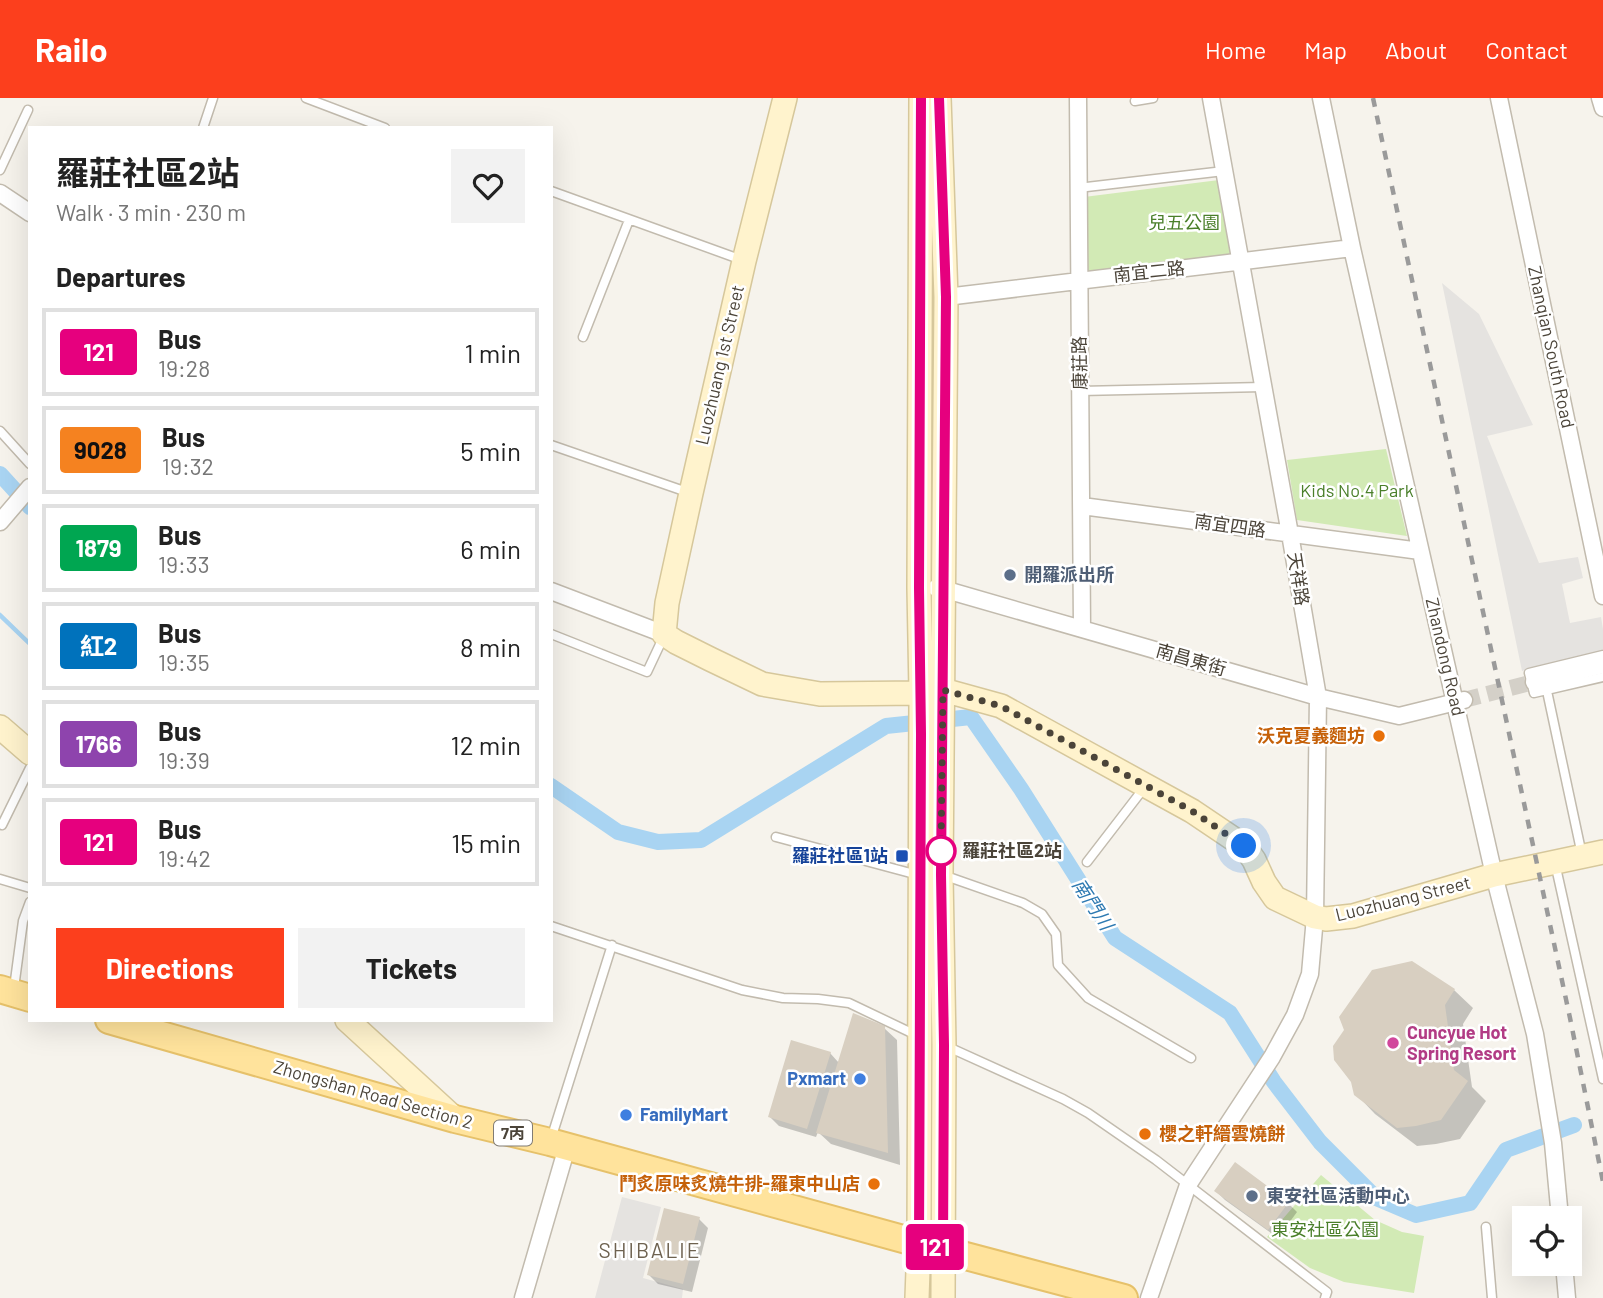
<!DOCTYPE html>
<html lang="en">
<head>
<meta charset="utf-8">
<style>
  :root { --surface:#fff; --page:#f2f2f2; --text:#222; --muted:#767676; --line:#e0e0e0; --accent:#fc3f1d }
  body { margin:0; font-family:Barlow,"Noto Sans TC",sans-serif; background:var(--page); color:var(--text); height:100vh; display:flex; flex-direction:column; font-size:26px; white-space:nowrap }
  * { box-sizing:border-box; margin:0 }
  p { font-size:23px; color:var(--muted) }
  .icon { flex:none; width:38px; height:38px; fill:none; stroke:currentColor; stroke-width:2; stroke-linecap:round; stroke-linejoin:round }
  .map { position:relative; flex:1; overflow:hidden }
  .sheet { position:absolute; left:28px; top:28px; width:525px; height:896px; display:flex; flex-direction:column; background:var(--surface); border-radius:0px; box-shadow:0 7px 28px #0002 }
  .sheet>* { flex:none }
  .badge { padding:0 14px; border-radius:5px; font-size:24px; line-height:46px }
  .tools { position:absolute; left:1512px; top:1108px; display:grid; gap:14px }
  .tools a { display:grid; place-items:center; width:70px; height:70px; border-radius:0px; background:var(--surface); box-shadow:0 7px 28px #0002; font-size:35px }
  .you { position:absolute; width:35px; height:35px; margin:-18px; border:5px solid #fff; border-radius:50%; background:#1a73e8; box-shadow:0 0 0 10px #1a73e833 }
  .map>.badge { position:absolute; translate:-50% -50%; box-shadow:0 0 0 4px #fff }
  h2 { padding:0 28px; font-size:26px; line-height:63px }
  .round { display:grid; place-items:center; flex:none; width:74px; height:74px; border-radius:0px; background:var(--page) }
  .head { display:flex; align-items:center; justify-content:space-between; height:119px; padding:0 28px }
  h1 { font-size:33px; font-weight:700; line-height:52px }
  .cta { display:flex; gap:14px; margin-top:auto; padding:14px 28px }
  .cta a { flex:1; height:80px; border-radius:0px; background:var(--accent); color:#fff; font-size:28px; font-weight:700; line-height:80px; text-align:center }
  .cta a+a { background:var(--page); color:var(--text) }
  ul { padding:0; list-style:none }
  li { display:flex; align-items:center; gap:21px; height:88px; margin:0 14px 10px; padding:0 14px; border:4px solid var(--line); border-radius:0px }
  li div { flex:1 }
  li b { display:block; font-size:26px }
  li em { font-style:normal }
  li .badge { min-width:77px; font-weight:700; text-align:center }
  header { display:flex; align-items:center; gap:42px; box-sizing:border-box; height:98px; padding:0 35px; background:var(--accent); color:#fff }
  header strong { font-size:33px }
  nav { display:flex; gap:38px; margin-inline-start:auto; font-size:24px }
  .map>svg:first-child { display:block }
</style>
</head>
<body>
<header>
<strong>Railo</strong>
<nav><a>Home</a><a>Map</a><a>About</a><a>Contact</a></nav>
</header>
<div class="map">
<svg width="1603" height="1200" viewBox="0 0 1603 1200">
  <rect width="100%" height="100%" fill="#f6f3ec"/>
  <path fill="#d2eab5" d="M1219,82l13,77 -144,14 -4,-74z
    M1386,351l21,87 -110,-16 -10,-60z
    M1321,1077l54,45 27,12 22,4 -10,57 -70,-11 -34,-14 -43,-31z"/>
  <path fill="#e5e3e0" d="M1442,185l37,31 54,111 -46,11 52,127 39,-6 5,21 -21,6 8,39 31,-6 2,12v20l-3,3 -78,19z
    M622,1099l39,10 -18,71 40,11 -1,9h-87z"/>
  <path fill="#0003" d="M1454,892l19,18 -10,16 9,63 14,14 -26,38 -24,5 -19,2 -42,-32 -19,-20z
    M884,930l13,12 3,125 -69,-21 -13,-12 -2,5 -37,-11 -9,-9 60,-64 9,10z
    M1216,1093l72,12 9,9 -19,26 -53,-38z
    M699,1121l9,9 -16,64 -34,-8 -9,-9z"/>
  <g fill="none" stroke-linecap="round" stroke-linejoin="round">
    <path stroke="#a9d4f2" stroke-width="4.5" d="M0,517l30,29"/>
    <path stroke="#a9d4f2" stroke-width="16" d="M0,376l30,33
      M551,688l67,46 40,10 43,-2 185,-114 85,-9 50,72 94,149 115,75 44,69 46,60 56,56 40,17 54,-12 36,-53 68,-25"/>
  </g>
  <path fill="#d8cfc1" d="M1412,863l43,28 -10,16 9,65 14,11 -27,39 -25,6 -19,2 -43,-33 -3,-13 -17,-22 -1,-14 11,-16 -5,-13 33,-47z
    M853,915l32,13 3,127 -72,-20z
    M791,942l40,12 -24,77 -39,-12z
    M1235,1064l54,40 -21,28 -54,-39z
    M664,1110l36,9 -17,67 -36,-9z"/>
  <g fill="none" stroke-linecap="round" stroke-linejoin="round">
    <path stroke="#d4d0c8" stroke-width="16" stroke-dasharray="16 8" stroke-linecap="butt" d="M1464,602l70,-18"/>
    <g stroke="#c2bbae" stroke-width="11">
      <path id="lane" d="M306,0l79,30
        M1135,3l18,-3
        M203,30l10,-30
        M0,72l28,-60
        M1078,90l146,-17
        M551,93l191,69
        M583,239l46,-117
        M1080,293l183,-4
        M0,333l30,33
        M551,347l136,47
        M551,536l96,38 16,-34
        M1603,557l-74,18 5,20 69,-16
        M1547,593l35,164
        M2,727l28,-57
        M776,739l142,38
        M1087,764l57,-74
        M1555,765l48,216
        M943,777l80,28 19,11 14,20 2,31 30,33 103,60
        M0,781l30,9
        M551,828l191,64 41,8 35,1 31,4 69,33
        M14,890l9,-67 7,-19
        M946,948l117,53 25,14 68,47 171,132 -2,6
        M551,1041l61,-194
        M1486,1129l6,71"/>
    </g>
    <g stroke="#c2bbae" stroke-width="19">
      <path id="street" d="M1078,0l4,530
        M1321,0l31,150 142,627 41,159 18,109 7,75
        M1499,0l104,498
        M1600,0l3,10
        M0,95l30,20
        M946,199l406,-49
        M1082,408l338,45
        M0,424l30,-35
        M936,490l7,1 375,108 81,19 65,-16
        M551,493l113,43
        M1534,584l69,-17
        M1564,1166l3,34
        M523,1200l44,-151
        M1149,1200l39,-113 84,-128 23,-42 15,-41 5,-57 3,-220 -28,-163 -79,-436"/>
    </g>
    <g stroke="#d6c79b" stroke-width="26">
      <path id="secondary" d="M785,0l-41,163 -53,232 -24,110 -3,31 12,8 34,17 52,25 58,10 101,-1 22,-3 58,16 191,105 52,35 10,14 10,22 11,16 40,19 11,2 27,-3 141,-41 109,-23
        M939,0l7,199 -5,578 3,170 -1,253
        M0,629l30,26
        M347,922l108,99
        M917,1200l2,-56 2,-549 -2,-105 2,-490"/>
    </g>
    <g stroke="#e6c16a" stroke-width="30">
      <path id="primary" d="M0,891l30,9
        M109,922l346,99 95,23 393,108 181,48"/>
    </g>
    <use href="#lane" stroke="#fff" stroke-width="8"/>
    <use href="#street" stroke="#fff" stroke-width="16"/>
    <use href="#secondary" stroke="#fff3cd" stroke-width="23"/>
    <use href="#primary" stroke="#ffe39c" stroke-width="26"/>
    <path stroke="#9a9a9a" stroke-width="4.5" stroke-dasharray="9 9" stroke-linecap="butt" d="M1373,0l197,920 33,164"/>
  </g>
  <g fill="none" stroke-linecap="round" stroke-linejoin="round">
    <g stroke="#fff" stroke-width="16">
      <path id="line" d="M921,0l-2,490 2,146 -2,508 24,8 1,-205 -3,-170 5,-578 -7,-199"/>
    </g>
    <use href="#line" stroke="#e6007e" stroke-width="10"/>
    <path stroke="#4b4439" stroke-width="7" stroke-dasharray="0 12.6" d="M941,753l2,-161 58,16 191,105 52,35"/>
  </g>
  <g fill="#5c6f8a" stroke="#fff" stroke-width="2.5">
    <circle cx="1010" cy="477" r="7"/>
    <circle cx="1252" cy="1098" r="7"/>
  </g>
  <g fill="#e8710a" stroke="#fff" stroke-width="2.5">
    <circle cx="1379" cy="638" r="7"/>
    <circle cx="1145" cy="1036" r="7"/>
    <circle cx="874" cy="1086" r="7"/>
  </g>
  <circle fill="#fff" stroke="#e6007e" stroke-width="3.5" cx="941" cy="753" r="14"/>
  <rect fill="#1a4fb4" stroke="#fff" stroke-width="2.5" x="895" y="751" width="14" height="14" rx="3.5"/>
  <circle fill="#d1479c" stroke="#fff" stroke-width="2.5" cx="1393" cy="945" r="7"/>
  <g fill="#3f7fe0" stroke="#fff" stroke-width="2.5">
    <circle cx="860" cy="981" r="7"/>
    <circle cx="626" cy="1017" r="7"/>
  </g>
  <g text-anchor="middle" stroke-width="5" stroke-linejoin="round" paint-order="stroke">
    <rect fill="#fff" stroke="#817c74" stroke-width="2" x="494" y="1022.5" width="38" height="25" rx="5"/>
    <g font-size="16" font-weight="bold" fill="#4b4439">
      <text x="513" y="1041">7丙</text>
    </g>
    <g font-size="18" fill="#4a7f2a" stroke="#fff">
      <text x="1184" y="131">兒五公園</text>
      <text x="1357" y="399">Kids No.4 Park</text>
      <text x="1325" y="1138">東安社區公園</text>
    </g>
    <g font-size="18" fill="#4b4439" stroke="#fff">
      <text transform="translate(1149 174) rotate(-6)" y="6">南宜二路</text>
      <text transform="translate(1551 249) rotate(78)" y="6">Zhanqian South Road</text>
      <text transform="translate(1080 265) rotate(-91)" y="6">康莊路</text>
      <text transform="translate(720 267) rotate(-77)" y="6">Luozhuang 1st Street</text>
      <text transform="translate(1230 428) rotate(8)" y="6">南宜四路</text>
      <text transform="translate(1298 481) rotate(81)" y="6">天祥路</text>
      <text transform="translate(1445 559) rotate(77)" y="6">Zhandong Road</text>
      <text transform="translate(1191 562) rotate(16)" y="6">南昌東街</text>
      <text transform="translate(1403 801) rotate(-14)" y="6">Luozhuang Street</text>
      <text transform="translate(373 997) rotate(16)" y="6">Zhongshan Road Section 2</text>
    </g>
    <g font-size="18" font-weight="bold" fill="#4e5e75" stroke="#fff" text-anchor="start">
      <text x="1024" y="483">開羅派出所</text>
      <text x="1266" y="1104">東安社區活動中心</text>
    </g>
    <g font-size="18" font-weight="bold" fill="#c56008" stroke="#fff" text-anchor="end">
      <text x="1365" y="644">沃克夏義麵坊</text>
      <text x="1159" y="1042" text-anchor="start">櫻之軒縉雲燒餅</text>
      <text x="860" y="1092">鬥炙原味炙燒牛排-羅東中山店</text>
    </g>
    <g font-size="18" font-weight="bold" fill="#4b4439" stroke="#fff" text-anchor="start">
      <text x="962" y="759">羅莊社區2站</text>
    </g>
    <g font-size="18" font-weight="bold" fill="#164399" stroke="#fff" text-anchor="end">
      <text x="888" y="764">羅莊社區1站</text>
    </g>
    <g font-size="18" font-weight="bold" fill="#b23c85" stroke="#fff" text-anchor="start">
      <text x="1407" y="941">Cuncyue Hot<tspan x="1407" dy="21">Spring Resort</tspan></text>
    </g>
    <g font-size="18" font-weight="bold" fill="#366cbe" stroke="#fff" text-anchor="end">
      <text x="846" y="987">Pxmart</text>
      <text x="640" y="1023" text-anchor="start">FamilyMart</text>
    </g>
    <g font-size="19" font-style="italic" fill="#2e7ab2" stroke="#fff">
      <text transform="translate(1093 806) rotate(57)" y="7">南門川</text>
    </g>
    <g font-size="21" letter-spacing="2" fill="#6e6250" stroke="#fff">
      <text x="650" y="1160">SHIBALIE</text>
    </g>
  </g>
</svg>
<div class="tools">
<a><svg class="icon" aria-label="locate" viewBox="0 0 24 24"><circle cx="12" cy="12" r="6"/><path d="M12 2v4M12 18v4M2 12h4M18 12h4"/></svg></a>
</div>
<div class="you" style="left:1244px;top:748px"></div>
<b class="badge" style="left:935px;top:1149px;background:#e6007e;color:#fff">121</b>
<section class="sheet">
<div class="head"><div><h1>羅莊社區2站</h1><p>Walk · 3 min · 230 m</p></div><a class="round"><svg class="icon" aria-label="heart" viewBox="0 0 24 24"><path d="M12 20l-8-8c-3-5 5-10 8-4 3-6 11-1 8 4z"/></svg></a></div>
<h2>Departures</h2>
<ul>
<li><span class="badge" style="background:#e6007e;color:#fff">121</span><div><b>Bus</b><p>19:28</p></div><em>1 min</em></li>
<li><span class="badge" style="background:#f58220;color:#111">9028</span><div><b>Bus</b><p>19:32</p></div><em>5 min</em></li>
<li><span class="badge" style="background:#00a651;color:#fff">1879</span><div><b>Bus</b><p>19:33</p></div><em>6 min</em></li>
<li><span class="badge" style="background:#0072bc;color:#fff">紅2</span><div><b>Bus</b><p>19:35</p></div><em>8 min</em></li>
<li><span class="badge" style="background:#8e44ad;color:#fff">1766</span><div><b>Bus</b><p>19:39</p></div><em>12 min</em></li>
<li><span class="badge" style="background:#e6007e;color:#fff">121</span><div><b>Bus</b><p>19:42</p></div><em>15 min</em></li>
</ul>
<div class="cta"><a>Directions</a><a>Tickets</a></div>
</section>
</div>
</body>
</html>
